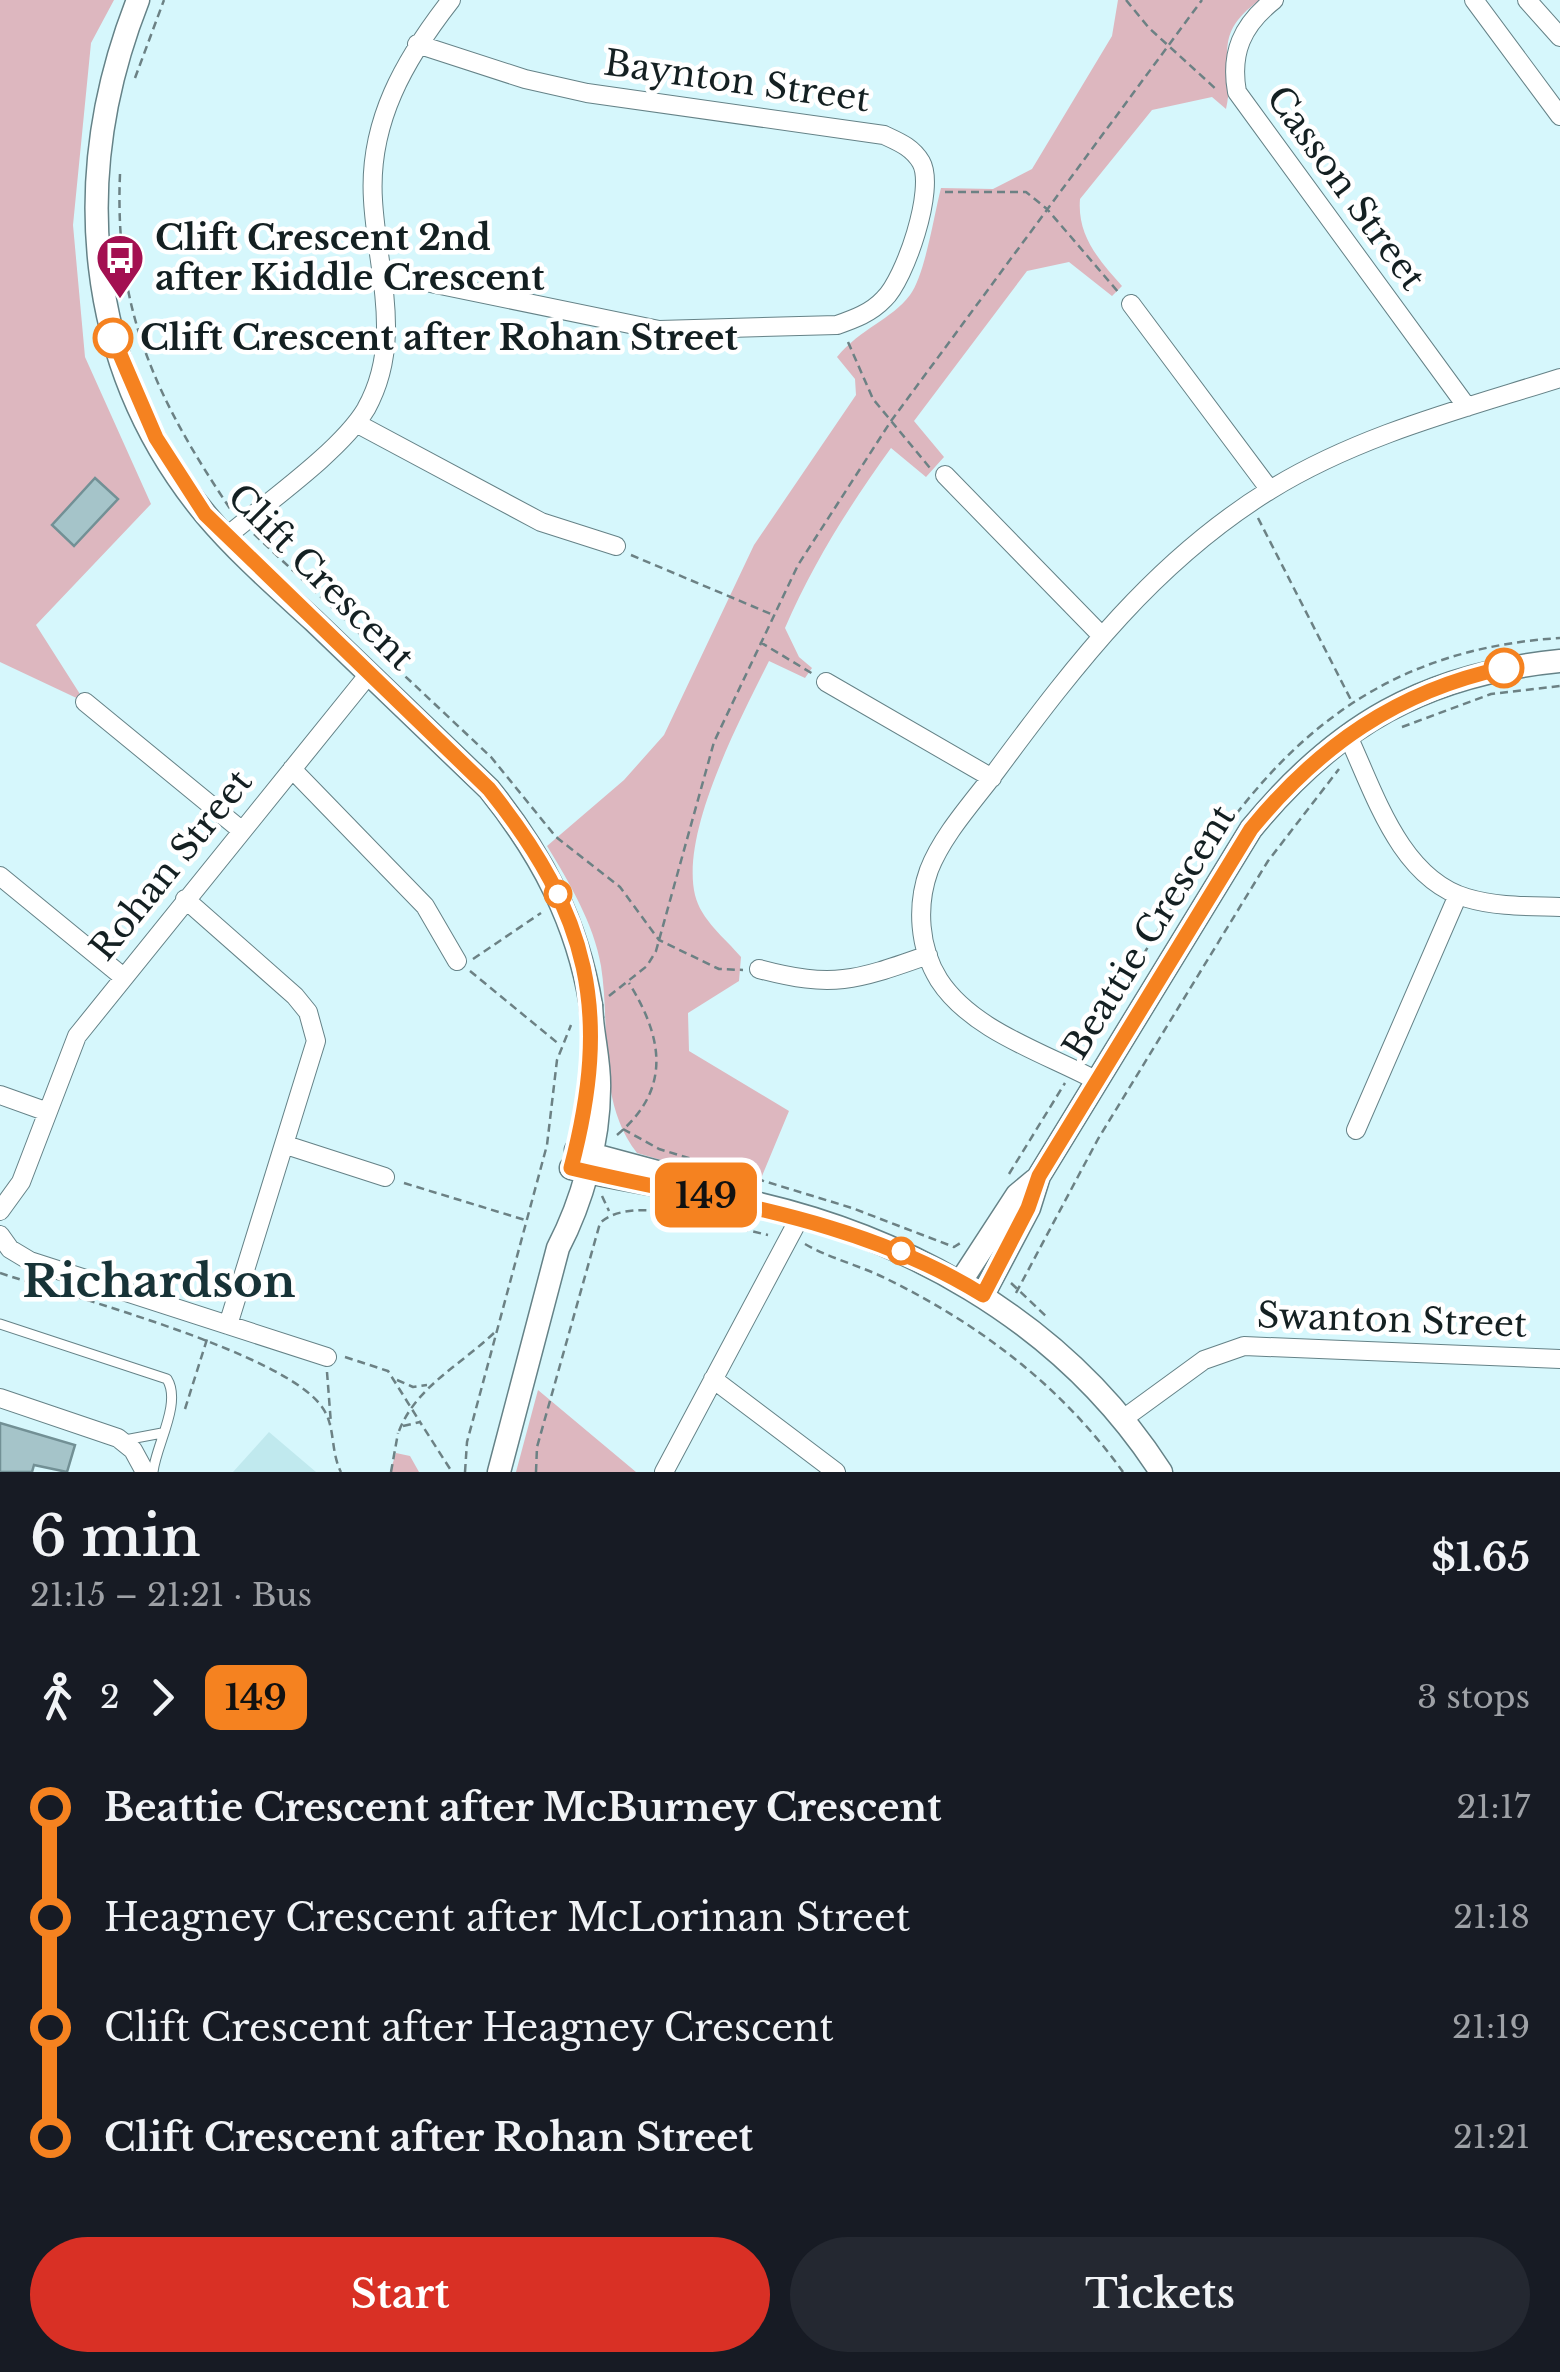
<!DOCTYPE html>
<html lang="en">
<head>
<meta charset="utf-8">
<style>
  :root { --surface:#171b24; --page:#242831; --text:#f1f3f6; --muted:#9ea1a6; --accent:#d93025 }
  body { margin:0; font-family:"Libre Baskerville",serif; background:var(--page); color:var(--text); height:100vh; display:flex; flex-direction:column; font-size:38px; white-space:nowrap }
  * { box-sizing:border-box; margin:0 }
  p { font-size:32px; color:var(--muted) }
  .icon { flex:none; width:55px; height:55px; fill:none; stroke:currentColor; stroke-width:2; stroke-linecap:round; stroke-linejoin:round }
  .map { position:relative; height:1472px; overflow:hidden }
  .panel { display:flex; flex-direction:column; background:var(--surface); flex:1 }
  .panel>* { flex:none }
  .badge { padding:0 20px; border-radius:15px; font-size:35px; line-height:65px }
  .map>.badge { position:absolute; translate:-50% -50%; box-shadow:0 0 0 5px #fff }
  .legs { display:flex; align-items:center; gap:15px; height:110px; padding:0 30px; font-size:32px }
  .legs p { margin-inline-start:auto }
  .summary { display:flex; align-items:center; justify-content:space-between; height:170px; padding:0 30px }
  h1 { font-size:55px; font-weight:600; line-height:75px }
  .button { display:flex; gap:20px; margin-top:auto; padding:20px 30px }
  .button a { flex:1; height:115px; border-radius:60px; background:var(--accent); color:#fff; font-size:40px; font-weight:600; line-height:115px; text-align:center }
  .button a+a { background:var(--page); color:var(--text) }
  ul { padding:0 30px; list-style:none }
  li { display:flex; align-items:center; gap:35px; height:110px; font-size:38px }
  li i { display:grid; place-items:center; width:15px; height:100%; margin:0 12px; background:currentColor }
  li i::after { content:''; width:25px; height:25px; margin:-12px; border:8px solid; border-radius:50%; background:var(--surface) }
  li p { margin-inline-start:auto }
  li:first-child i { background:linear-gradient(#0000 50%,currentColor 0) }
  li:last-child i { background:linear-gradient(currentColor 50%,#0000 0) }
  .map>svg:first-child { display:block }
</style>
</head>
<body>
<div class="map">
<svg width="1560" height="1472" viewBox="0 0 1560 1472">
  <rect width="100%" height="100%" fill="#d6f7fc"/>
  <path fill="#c0e9ee" d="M269,1432l47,40h-83z"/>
  <path fill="#ddb7bf" d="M0,0h114l-23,43 -18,182 12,132 66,147 -115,121 49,77 -85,-40z
    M1118,0h142c-53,37 -23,62 -34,109l-14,-12 -60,13 -72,89c-3,37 19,61 42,87l-10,10 -43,-34 -42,9 -113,150 30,36 -18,20 -35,-29c-41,57 -78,115 -106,180l14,29 13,11 -7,10 -36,-17c-28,57 -89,170 -74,234 6,25 30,43 46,62l-2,24 -51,32 1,38 100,60 -32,77 -120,-35c-41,-53 -26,-124 -36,-187 -7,-42 -32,-84 -54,-120l77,-66 40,-45 90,-190 102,-150 -1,-16 -18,-22c24,-29 54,-37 73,-62 15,-20 24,-80 31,-107l52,1 39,-20 80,-133z
    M538,1390l98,82h-120z
    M396,1453l14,3 9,16h-29z"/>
  <path fill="#a5c4c9" stroke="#729095" stroke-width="2.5" d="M95,478l23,21 -44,47 -22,-21z
    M0,1423l75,22 -8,27 -33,-7 -2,7h-32z"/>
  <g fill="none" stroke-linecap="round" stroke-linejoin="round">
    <g stroke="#658287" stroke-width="11">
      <path id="service" d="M0,1324l167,55c15,24 -11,66 -14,93
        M125,1440l37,-7"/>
    </g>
    <g stroke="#658287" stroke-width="20">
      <path id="minor" d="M1274,0c-32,25 -44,53 -37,92l230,315
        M1474,0l86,116
        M1527,0l33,37
        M382,273l277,57 178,-5c17,-6 34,-12 47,-26 21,-20 52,-111 37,-137 -9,-15 -22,-20 -37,-27l-297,-42 -62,-14 -108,-35
        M1131,304l139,186
        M356,423l185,99 75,24
        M945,475l155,159
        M226,537c39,-33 115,-86 140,-128 38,-68 11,-137 7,-209 -5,-78 32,-141 78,-200
        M826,682l166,96
        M85,702l156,128
        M1347,734c27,57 52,144 120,164 30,9 62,8 93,9
        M292,769l133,137 32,55
        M0,876l122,100
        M185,899l110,97 13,16 8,29 -88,284
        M759,969c75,20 98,11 169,-14
        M1097,1081c-52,-28 -125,-50 -158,-101 -20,-32 -23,-74 -10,-110 14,-36 45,-69 68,-100 80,-108 158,-209 273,-280 89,-55 192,-81 290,-112
        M0,1095l45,16
        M1356,1130l102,-235
        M286,1145l99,32
        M0,1211l21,-29 56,-146 292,-362
        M0,1235l10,14 20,12 297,96
        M713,1379l123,93
        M0,1398l118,40 15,12 12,22
        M1123,1419l81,-59 40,-14 316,13
        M664,1472l136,-255"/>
    </g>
    <g stroke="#658287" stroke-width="25">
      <path id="tertiary" d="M138,0c-69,175 -55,366 68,515 32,38 71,72 108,106 58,56 117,112 175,168 53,66 88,133 102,216
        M576,1150l104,28
        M571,1168c50,12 100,19 150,28 177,33 341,123 440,276
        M961,1281l56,-86 18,-15
        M983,1295l46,-87 10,-32 212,-347c85,-104 174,-155 309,-168
        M499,1472l59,-224c24,-46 41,-106 41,-159 1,-23 -5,-47 -7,-70"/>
    </g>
    <path stroke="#6c8184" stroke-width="2.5" stroke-dasharray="8 5" stroke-linecap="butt" d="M1126,0l23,28 68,62
      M135,78l29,-78
      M120,174c-6,137 37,226 111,336
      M945,192h81l21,17 72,84
      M848,342l25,57 57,69
      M1258,518l94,184
      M254,534l237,223 65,80 64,50 39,53 60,29 24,1
      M631,555l140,59
      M760,642l53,32
      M1402,727l89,-33 69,-8
      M473,959l68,-46
      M470,971l90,74
      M609,996l38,-30 9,-15 58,-209 84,-177 93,-144 311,-421
      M1083,1055c125,-202 207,-400 477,-417
      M623,1129l36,20 193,59 102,39 8,-5
      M617,1135c55,-46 46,-97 12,-152
      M1009,1174l56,-91
      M404,1183l121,37
      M602,1196l7,15
      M805,1244c26,15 57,22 84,36 93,46 173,107 234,192
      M0,1273c69,23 285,80 322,134 14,19 8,44 19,65
      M1011,1283l37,35
      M1016,1293l82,-154 170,-278 71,-92
      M345,1357l43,14 32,51
      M327,1372l4,52
      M397,1380l16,7 14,-2
      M185,1409l23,-73
      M403,1426l17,-4 32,50
      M399,1431c18,-46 64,-67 98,-101
      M391,1472l7,-39
      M465,1472l2,-30 80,-297 10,-85 14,-35
      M536,1472l1,-25 63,-224c33,-31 126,3 168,12"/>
    <use href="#service" stroke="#fff" stroke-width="9"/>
    <use href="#minor" stroke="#fff" stroke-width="18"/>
    <use href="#tertiary" stroke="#fff" stroke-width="22"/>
    <g stroke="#658287" stroke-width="25" stroke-linecap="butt">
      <path id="tertiary-bridge" d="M591,1005l1,14"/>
    </g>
    <use href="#tertiary-bridge" stroke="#fff" stroke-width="22"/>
  </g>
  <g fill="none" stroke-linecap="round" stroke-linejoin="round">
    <g stroke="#fff" stroke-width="22">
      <path id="line-1" d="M113,338l43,100 49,76 284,275c101,126 123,223 82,379 142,34 285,48 412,127l45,-87 11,-32 212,-347c68,-83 146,-138 253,-161"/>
    </g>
    <use href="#line-1" stroke="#f58220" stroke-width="15"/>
  </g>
  <defs>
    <g id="bus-pin" transform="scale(2.5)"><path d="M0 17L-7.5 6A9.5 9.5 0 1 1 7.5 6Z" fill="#a31051" stroke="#fff"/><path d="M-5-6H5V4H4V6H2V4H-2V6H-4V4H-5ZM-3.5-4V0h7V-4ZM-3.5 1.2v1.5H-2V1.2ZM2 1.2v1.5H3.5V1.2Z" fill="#fff"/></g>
  </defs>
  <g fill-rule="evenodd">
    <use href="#bus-pin" x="120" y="258"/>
  </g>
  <g fill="#fff" stroke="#f58220" stroke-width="5">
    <circle cx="113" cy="338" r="18"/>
    <circle cx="1504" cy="668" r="18"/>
    <circle cx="558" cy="894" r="12"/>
    <circle cx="901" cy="1251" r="12"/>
  </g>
  <g text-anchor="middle" stroke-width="9" stroke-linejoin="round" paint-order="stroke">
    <g font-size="35" fill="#142022" stroke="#fff">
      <text transform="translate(737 81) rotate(8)" y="12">Baynton Street</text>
      <text transform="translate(1346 188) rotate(54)" y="12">Casson Street</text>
      <text transform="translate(321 577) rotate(45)" y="12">Clift Crescent</text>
      <text transform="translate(171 865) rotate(-51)" y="12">Rohan Street</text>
      <text transform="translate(1149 932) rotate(-58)" y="12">Beattie Crescent</text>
      <text transform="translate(1392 1320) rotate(2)" y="12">Swanton Street</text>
    </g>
    <g font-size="35" font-weight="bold" fill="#142022" stroke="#fff" text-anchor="start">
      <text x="155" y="250">Clift Crescent 2nd<tspan x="155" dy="40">after Kiddle Crescent</tspan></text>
    </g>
    <g font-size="35" font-weight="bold" fill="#142022" stroke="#fff" text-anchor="start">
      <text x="140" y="350">Clift Crescent after Rohan Street</text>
    </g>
    <g font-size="45" font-weight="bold" fill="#173337" stroke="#fff">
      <text x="159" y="1297">Richardson</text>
    </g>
  </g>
</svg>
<b class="badge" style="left:706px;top:1195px;background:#f58220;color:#111">149</b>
</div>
<section class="panel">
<div class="summary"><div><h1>6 min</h1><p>21:15 – 21:21 · Bus</p></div><b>$1.65</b></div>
<div class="legs"><svg class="icon" aria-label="walk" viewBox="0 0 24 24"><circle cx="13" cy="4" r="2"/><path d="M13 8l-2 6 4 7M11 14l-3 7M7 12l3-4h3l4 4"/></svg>2<svg class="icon" aria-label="forward" viewBox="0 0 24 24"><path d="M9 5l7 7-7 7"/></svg><b class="badge" style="background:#f58220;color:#111">149</b><p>3 stops</p></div>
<ul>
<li><i style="color:#f58220"></i><b>Beattie Crescent after McBurney Crescent</b><p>21:17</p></li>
<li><i style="color:#f58220"></i><span>Heagney Crescent after McLorinan Street</span><p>21:18</p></li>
<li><i style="color:#f58220"></i><span>Clift Crescent after Heagney Crescent</span><p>21:19</p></li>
<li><i style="color:#f58220"></i><b>Clift Crescent after Rohan Street</b><p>21:21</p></li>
</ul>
<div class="button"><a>Start</a><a>Tickets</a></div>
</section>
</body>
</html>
